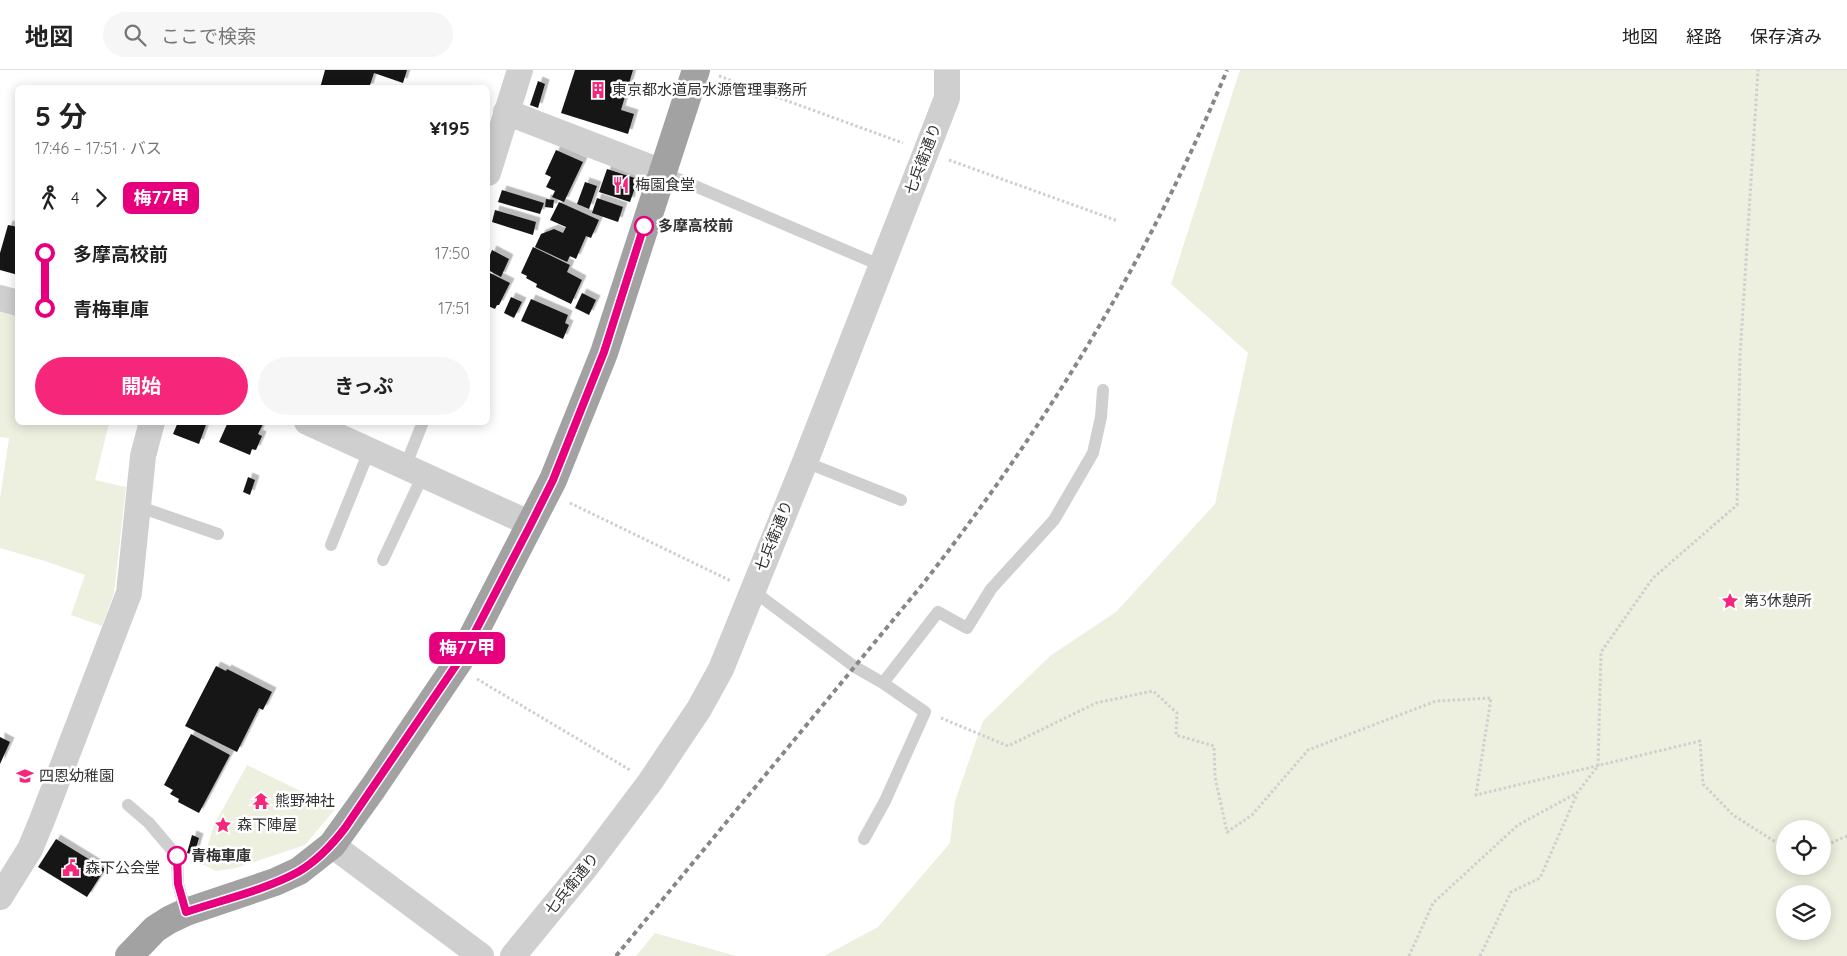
<!DOCTYPE html>
<html lang="ja">
<head>
<meta charset="utf-8">
<style>
  :root { --surface:#fff; --page:#f6f6f6; --text:#222; --muted:#767676; --line:#e0e0e0; --accent:#f6277b }
  body { margin:0; font-family:Quicksand,"Noto Sans JP",sans-serif; background:var(--page); color:var(--text); height:100vh; display:flex; flex-direction:column; font-size:19px; white-space:nowrap }
  * { box-sizing:border-box; margin:0 }
  p { font-size:16px; color:var(--muted) }
  .icon { flex:none; width:28px; height:28px; fill:none; stroke:currentColor; stroke-width:2; stroke-linecap:round; stroke-linejoin:round }
  .map { position:relative; flex:1; overflow:hidden }
  .drawer { position:absolute; left:15px; top:15px; width:475px; height:340px; display:flex; flex-direction:column; background:var(--surface); border-radius:8px; box-shadow:0 2px 12px #0003 }
  .drawer>* { flex:none }
  .badge { padding:0 10px; border-radius:8px; font-size:18px; line-height:32px }
  .controls { position:absolute; left:1776px; top:750px; display:grid; gap:10px }
  .controls a { display:grid; place-items:center; width:55px; height:55px; border-radius:50%; background:var(--surface); box-shadow:0 2px 12px #0003; font-size:25px }
  .map>.badge { position:absolute; translate:-50% -50%; box-shadow:0 0 0 2px #fff }
  .legs { display:flex; align-items:center; gap:8px; height:55px; padding:0 20px; font-size:16px }
  .legs p { margin-inline-start:auto }
  .summary { display:flex; align-items:center; justify-content:space-between; height:85px; padding:0 20px }
  h1 { font-size:28px; font-weight:700; line-height:38px }
  .primary-button { display:flex; gap:10px; margin-top:auto; padding:10px 20px }
  .primary-button a { flex:1; height:58px; border-radius:30px; background:var(--accent); color:#fff; font-size:20px; font-weight:700; line-height:58px; text-align:center }
  .primary-button a+a { background:var(--page); color:var(--text) }
  ul { padding:0 20px; list-style:none }
  li { display:flex; align-items:center; gap:18px; height:55px; font-size:19px }
  li i { display:grid; place-items:center; width:8px; height:100%; margin:0 6px; background:currentColor }
  li i::after { content:''; width:12px; height:12px; margin:-6px; border:4px solid; border-radius:50%; background:var(--surface) }
  li p { margin-inline-start:auto }
  li:first-child i { background:linear-gradient(#0000 50%,currentColor 0) }
  li:last-child i { background:linear-gradient(currentColor 50%,#0000 0) }
  header { display:flex; align-items:center; gap:30px; box-sizing:border-box; height:70px; padding:0 25px; background:var(--surface); border-bottom:1px solid var(--line) }
  header strong { font-size:24px }
  nav { display:flex; gap:28px; margin-inline-start:auto; font-size:18px }
  .search { width:350px; height:45px; background:var(--page); display:flex; align-items:center; gap:12px; box-sizing:border-box; padding:0 18px; border-radius:28px; color:var(--muted); font-size:19px }
  .map>svg:first-child { display:block }
</style>
</head>
<body>
<header>
<strong>地図</strong>
<div class="search"><svg class="icon" aria-label="search" viewBox="0 0 24 24"><circle cx="10" cy="10" r="6"/><path d="M15 15l6 6"/></svg>ここで検索</div>
<nav><a>地図</a><a>経路</a><a>保存済み</a></nav>
</header>
<div class="map">
<svg width="1847" height="886" viewBox="0 0 1847 886">
  <defs>
    <filter id="shadow"><feDropShadow dx="4.5" dy="-4.5" stdDeviation="0" flood-color="#0004"/></filter>
  </defs>
  <rect width="100%" height="100%" fill="#fff"/>
  <path fill="#edefdf" fill-rule="evenodd" d="M1240,0h607v886h-1023l54,-29 72,-84 5,-42 28,-80 67,-65 66,-44 99,-108 33,-151 -77,-69zM1785,759h37v37h-37zM1785,824h37v37h-37z
    M0,240l17,6 1,106 91,1 -14,57 31,7 -12,106 -12,33 -31,-11 14,-40 -37,-13 -48,-14v-49l9,-61 -9,-1z
    M247,695l89,43 -31,37 -69,23 -20,3 -14,-7 12,-39z
    M655,863l81,23h-100z"/>
  <path fill="#191919" filter="url(#shadow)" d="M325,0h82l-4,13 -29,-10 -5,15h-49z
    M575,0h58l-12,40 13,4 -6,20 -67,-21z
    M538,11l7,3 -7,24 -8,-3z
    M556,80l27,12 -19,40 -12,-5 3,-6 -9,-4 5,-10 -6,-3z
    M607,99l31,10 -8,23 -31,-10z
    M585,112l12,4 -8,23 -12,-5z
    M502,120l42,13 -4,11 -42,-12z
    M597,128l26,9 -5,15 -26,-9z
    M546,129l8,1 -1,8 -8,-1z
    M559,132l40,18 -8,18 -5,-2 -10,23 -6,-3 -3,6 -32,-15 6,-13 13,-5 9,4 3,-6 -16,-7z
    M495,140l41,12 -3,13 -41,-13z
    M8,155l10,2v48l-18,-5v-17z
    M533,177l37,18 -3,7 15,8 -11,24 -35,-17 1,-3 -11,-6 1,-2 -6,-3z
    M492,180l17,9 -8,18 -13,-7v-10z
    M488,202l22,11 -11,22h-2l-2,4 -7,-3z
    M582,223l14,7 -7,15 -14,-7z
    M511,227l11,5 -8,16 -10,-5z
    M531,229l37,16 -3,8 4,2 -6,14 -42,-18z
    M178,352h29l-8,22 -26,-10z
    M228,352h36l-6,12 4,2 -6,14 -4,-1 -2,6 -31,-13z
    M248,407l7,3 -5,15 -7,-3z
    M216,596l10,5 1,-2 45,23 -9,18 -4,-2 -22,44 -52,-26z
    M191,664l39,21 -31,58 -21,-11 1,-3 -9,-5 3,-4 -9,-5z
    M0,667l10,5 -10,22z
    M192,765l7,3 -5,17 -7,-2z
    M56,769l49,30 -18,28 -49,-30z"/>
  <g fill="none" stroke-linecap="round" stroke-linejoin="round">
    <path stroke="#cfcfcf" stroke-width="3" stroke-dasharray="2.5 2.5" stroke-linecap="butt" d="M719,6l184,67
      M949,90l169,61
      M570,433l161,78
      M477,609l153,91
      M941,648l67,28 88,-43 57,-12 24,22 -1,22 38,11 1,31 12,55 25,-17 56,-65 128,-49 55,-3 -15,97 224,-54 3,43 30,31 52,33
      M1822,777l25,-11
      M1409,886l24,-53 85,-78 59,-32 21,-27 3,-114 52,-74 84,-73 3,-149 18,-286
      M1480,886l31,-64 29,-14 37,-84"/>
    <path stroke="#cfcfcf" stroke-width="12" d="M662,102l220,94
      M805,392l96,38
      M405,397l18,-45
      M137,436l81,28
      M331,475l38,-94
      M383,490l40,-85
      M752,520l103,77 28,16 42,29 -40,89 -21,38
      M883,613l55,-71 29,16 24,-39 63,-69 39,-67 8,-36 2,-27
      M128,735l21,18 28,33 1,28 8,28"/>
    <path stroke="#cfcfcf" stroke-width="26" d="M506,42l156,60
      M488,103l32,-103
      M0,228l18,5
      M307,352l224,102
      M332,775l149,111
      M0,827l30,-48 12,-29 87,-227 14,-137 9,-34
      M513,886l73,-89 64,-85 49,-73 22,-40 84,-207 142,-364v-28"/>
    <path stroke="#a2a2a2" stroke-width="28" d="M129,886l26,-27 14,-9 17,-8 89,-30 24,-11 33,-26 41,-57 90,-133 90,-175 51,-127 92,-283"/>
    <path stroke="#878787" stroke-width="4" stroke-dasharray="5 4" stroke-linecap="butt" d="M616,886l306,-371c124,-158 228,-329 305,-515"/>
  </g>
  <g fill="none" stroke-linecap="round" stroke-linejoin="round">
    <g stroke="#fff" stroke-width="11">
      <path id="line-1" d="M177,786l1,28 8,28c36,-12 79,-22 112,-40 19,-11 34,-27 47,-44l118,-173 68,-131 22,-44 51,-128 40,-126"/>
    </g>
    <use href="#line-1" stroke="#e6007e" stroke-width="8"/>
  </g>
  <defs>
    <g id="building-bare" transform="scale(1.35)"><path d="M-4-6H4V6H1V3H-1V6H-4ZM-2.5-4.3h1.7v1.8h-1.7ZM.8-4.3h1.7v1.8H.8ZM-2.5-1h1.7V.8h-1.7ZM.8-1h1.7V.8H.8Z" fill="#f6277b" stroke="#fff" stroke-width="2.5" paint-order="stroke"/></g>
    <g id="restaurant-bare" transform="scale(1.35)"><path d="M-5-6h1v4h1v-4h1v4h1v-4h1v5L-1.5 .5V6h-2V.5L-5-1ZM5-6V6H3V1.5H1.5Q1.5-4 5-6Z" fill="#f6277b" stroke="#fff" stroke-width="2.5" paint-order="stroke"/></g>
    <g id="sight-bare" transform="scale(1.35)"><path d="M0-6L1.8-2.2L6-1.7L2.9 1.2L3.7 5.4L0 3.3L-3.7 5.4L-2.9 1.2L-6-1.7L-1.8-2.2Z" fill="#f6277b" stroke="#fff" stroke-width="2.5" paint-order="stroke"/></g>
    <g id="school-bare" transform="scale(1.35)"><path d="M0-5L7-2L0 1L-7-2ZM-4 1L0 2.5L4 1V4Q0 6-4 4Z" fill="#f6277b" stroke="#fff" stroke-width="2.5" paint-order="stroke"/></g>
    <g id="temple-bare" transform="scale(1.35)"><path d="M0-6L5-2H3V0L6.5 2.5H4V6H1.5V3h-3V6H-4V2.5H-6.5L-3 0V-2H-5Z" fill="#f6277b" stroke="#fff" stroke-width="2.5" paint-order="stroke"/></g>
    <g id="civic-bare" transform="scale(1.35)"><path d="M-.6-6.5H3V-4.5H.6V-3L4-1V1h2V6H-6V1h2V-1L-.6-3ZM-1.2 2.5V6h2.4V2.5Z" fill="#f6277b" stroke="#fff" stroke-width="2.5" paint-order="stroke"/></g>
  </defs>
  <g fill-rule="evenodd">
    <use href="#building-bare" x="598" y="20"/>
    <use href="#restaurant-bare" x="621" y="115"/>
    <use href="#sight-bare" x="1730" y="531"/>
    <use href="#school-bare" x="25" y="706"/>
    <use href="#temple-bare" x="261" y="731"/>
    <use href="#sight-bare" x="223" y="755"/>
    <use href="#civic-bare" x="71" y="798"/>
  </g>
  <g fill="#fff" stroke="#e6007e" stroke-width="2.5">
    <circle cx="644" cy="156" r="9"/>
    <circle cx="177" cy="786" r="9"/>
  </g>
  <g text-anchor="middle" stroke-width="5" stroke-linejoin="round" paint-order="stroke">
    <g font-size="15" fill="#323232" stroke="#fff" text-anchor="start">
      <text x="612" y="25">東京都水道局水源管理事務所</text>
      <text x="635" y="120">梅園食堂</text>
      <text x="1744" y="536">第3休憩所</text>
      <text x="39" y="711">四恩幼稚園</text>
      <text x="275" y="736">熊野神社</text>
      <text x="237" y="760">森下陣屋</text>
      <text x="85" y="803">森下公会堂</text>
    </g>
    <g font-size="15" fill="#323232" stroke="#fff">
      <text transform="translate(923 89) rotate(-69)" y="5">七兵衛通り</text>
      <text transform="translate(774 466) rotate(-68)" y="5">七兵衛通り</text>
      <text transform="translate(572 814) rotate(-51)" y="5">七兵衛通り</text>
    </g>
    <g font-size="15" font-weight="bold" fill="#323232" stroke="#fff" text-anchor="start">
      <text x="658" y="161">多摩高校前</text>
      <text x="191" y="791">青梅車庫</text>
    </g>
  </g>
</svg>
<div class="controls">
<a><svg class="icon" aria-label="locate" viewBox="0 0 24 24"><circle cx="12" cy="12" r="6"/><path d="M12 2v4M12 18v4M2 12h4M18 12h4"/></svg></a>
<a><svg class="icon" aria-label="layers" viewBox="0 0 24 24"><path d="M12 4l9 5-9 5-9-5zM3 14l9 5 9-5"/></svg></a>
</div>
<b class="badge" style="left:467px;top:578px;background:#e6007e;color:#fff">梅77甲</b>
<section class="drawer">
<div class="summary"><div><h1>5 分</h1><p>17:46 – 17:51 · バス</p></div><b>¥195</b></div>
<div class="legs"><svg class="icon" aria-label="walk" viewBox="0 0 24 24"><circle cx="13" cy="4" r="2"/><path d="M13 8l-2 6 4 7M11 14l-3 7M7 12l3-4h3l4 4"/></svg>4<svg class="icon" aria-label="forward" viewBox="0 0 24 24"><path d="M9 5l7 7-7 7"/></svg><b class="badge" style="background:#e6007e;color:#fff">梅77甲</b></div>
<ul>
<li><i style="color:#e6007e"></i><b>多摩高校前</b><p>17:50</p></li>
<li><i style="color:#e6007e"></i><b>青梅車庫</b><p>17:51</p></li>
</ul>
<div class="primary-button"><a>開始</a><a>きっぷ</a></div>
</section>
</div>
</body>
</html>
